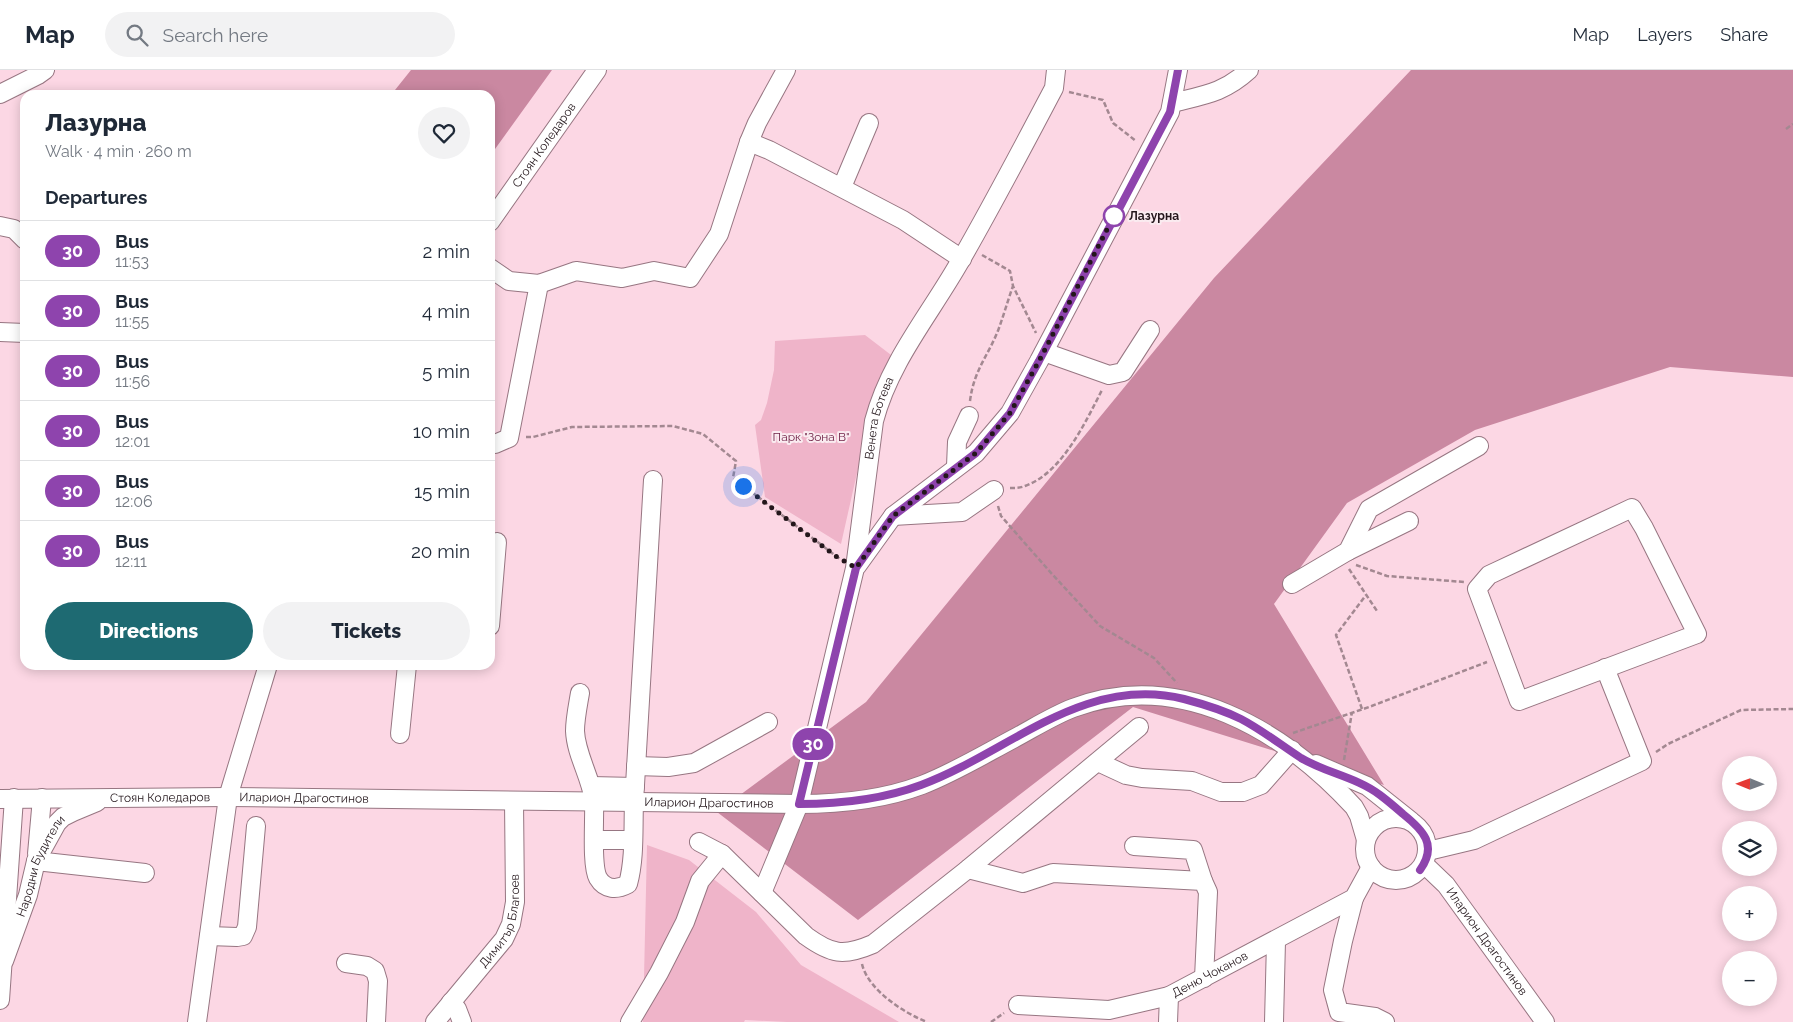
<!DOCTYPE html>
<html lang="en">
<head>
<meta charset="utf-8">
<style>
  :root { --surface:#fff; --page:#f2f2f3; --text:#1f2937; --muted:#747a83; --line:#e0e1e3; --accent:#1e6a72 }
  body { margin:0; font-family:Raleway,sans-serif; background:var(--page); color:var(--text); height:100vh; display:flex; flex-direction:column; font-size:19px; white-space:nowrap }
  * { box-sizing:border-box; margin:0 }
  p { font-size:16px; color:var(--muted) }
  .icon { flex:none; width:28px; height:28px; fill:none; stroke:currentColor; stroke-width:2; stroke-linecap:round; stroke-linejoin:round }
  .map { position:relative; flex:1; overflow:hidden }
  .side { position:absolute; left:20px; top:20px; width:475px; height:580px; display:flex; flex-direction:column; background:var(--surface); border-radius:15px; box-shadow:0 2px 12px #0003 }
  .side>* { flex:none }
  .badge { padding:0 10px; border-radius:16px; font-size:18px; line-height:32px }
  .needle { width:32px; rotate:271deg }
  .buttons { position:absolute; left:1722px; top:686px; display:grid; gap:10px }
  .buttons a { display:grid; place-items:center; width:55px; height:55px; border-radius:50%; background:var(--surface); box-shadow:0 2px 12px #0003; font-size:25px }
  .you { position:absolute; width:25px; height:25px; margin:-12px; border:4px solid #fff; border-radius:50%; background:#1a73e8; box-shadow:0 0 0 8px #1a73e833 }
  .map>.badge { position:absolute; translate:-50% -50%; box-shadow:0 0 0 2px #fff }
  h2 { padding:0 25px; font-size:19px; line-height:45px }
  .round { display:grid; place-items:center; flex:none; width:52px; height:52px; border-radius:26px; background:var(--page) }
  .headline { display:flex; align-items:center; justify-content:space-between; height:85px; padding:0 25px }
  h1 { font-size:24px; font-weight:800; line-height:38px }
  .button { display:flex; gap:10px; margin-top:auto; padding:10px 25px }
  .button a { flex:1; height:58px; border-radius:30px; background:var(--accent); color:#fff; font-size:20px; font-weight:800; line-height:58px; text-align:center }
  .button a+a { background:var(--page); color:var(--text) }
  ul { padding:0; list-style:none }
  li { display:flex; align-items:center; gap:15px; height:60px; padding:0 25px; border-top:1px solid var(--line) }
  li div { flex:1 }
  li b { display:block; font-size:19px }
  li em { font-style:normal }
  li .badge { min-width:55px; font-weight:700; text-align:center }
  header { display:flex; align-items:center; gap:30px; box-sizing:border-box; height:70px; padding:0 25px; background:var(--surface); border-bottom:1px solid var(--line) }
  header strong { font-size:24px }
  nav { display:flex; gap:28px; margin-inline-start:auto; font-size:18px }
  .search { width:350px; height:45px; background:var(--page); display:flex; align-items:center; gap:12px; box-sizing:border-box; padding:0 18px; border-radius:28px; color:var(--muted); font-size:19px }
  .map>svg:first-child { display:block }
</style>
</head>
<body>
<header>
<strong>Map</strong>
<div class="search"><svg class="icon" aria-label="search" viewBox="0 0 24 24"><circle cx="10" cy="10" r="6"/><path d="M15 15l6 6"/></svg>Search here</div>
<nav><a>Map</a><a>Layers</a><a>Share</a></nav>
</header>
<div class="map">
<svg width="1793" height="952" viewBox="0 0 1793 952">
  <rect width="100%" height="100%" fill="#fcd7e4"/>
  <path fill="#efb4c9" d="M865,265l30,23 -22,44 -32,142 -76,-47 -10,-72 6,-5 6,-17 7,-33 1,-29z
    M647,775l42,15 67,52 45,53 98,57h-112l-42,-2 -1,2h-101z"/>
  <path fill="#ca88a1" d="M411,0h141l-62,86v-61h-99z
    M1411,0h382v307l-123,-10 -195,63 -128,73 -73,101 110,181 -251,-78 -275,213 -141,-108 149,-110 348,-424z"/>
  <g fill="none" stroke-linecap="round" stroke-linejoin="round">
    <g stroke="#977682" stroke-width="20">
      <g id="minor">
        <path d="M0,24l38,-19 7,-5"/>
        <path d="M1172,33c32,-8 52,-10 77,-33"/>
        <path d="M749,72l20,8 134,70 59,39"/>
        <path d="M842,117l27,-64"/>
        <path id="s1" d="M490,152l107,-152"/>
        <path d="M0,156l14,3 11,11"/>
        <path d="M490,198l19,13 30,3 37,-13 46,7 32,-7 36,7 29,-44 30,-92 8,-19 29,-53"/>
        <path d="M0,262l25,1"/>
        <path d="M1044,282l65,23 14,-3 27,-42"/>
        <path d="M490,374h5l14,-6 30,-154"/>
        <path d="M956,396l1,-24 12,-26"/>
        <path d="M1632,438l12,20 53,106 -178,67 -42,-112 12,-14z"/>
        <path d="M893,446l69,-4 32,-22"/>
        <path d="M1348,481l61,-30"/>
        <path d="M857,496l36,-50 83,-63 34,-40 29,-52 131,-249 8,-42"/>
        <path d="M1292,514l56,-33 21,-42 110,-63"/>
        <path d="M490,556l7,-84"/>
        <path d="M580,623c-2,12 -5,26 -5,38 1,24 16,46 19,70 1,17 -3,64 4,77 7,12 19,12 30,6 7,-26 5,-55 6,-82l19,-322"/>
        <path d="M400,664l7,-69"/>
        <path d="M1098,692l28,13 16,3 50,3 29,11h22l18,-7 31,-35"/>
        <path d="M1316,694l51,22 44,35"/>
        <path d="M636,696l32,1 26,-4 74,-41"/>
        <path d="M591,716l44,1"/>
        <path id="s2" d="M0,729l228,-2 571,7c42,0 83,-4 123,-19 31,-12 61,-30 91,-46 19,-10 39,-23 60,-31 107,-40 210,22 281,99l5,9 7,24"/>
        <circle cx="1396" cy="779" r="31"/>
        <path d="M594,770h39"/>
        <path d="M699,772l23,12 84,82c25,18 37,21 67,8l95,-75 171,-142"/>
        <path d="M1134,776l59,4 10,31"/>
        <path d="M1428,781l46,-11 168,-79 -37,-93"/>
        <path d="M37,784l5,-56"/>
        <path d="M36,791l109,12"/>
        <path id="s3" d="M1424,794l22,21 99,137"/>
        <path d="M968,799l55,14 30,-10 150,8 5,11 -4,86"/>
        <path id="s4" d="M762,823l37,-89 56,-236 19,-147c16,-61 58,-109 88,-163 32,-56 62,-113 92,-170l2,-18"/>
        <path d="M1354,828l-11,43 -10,49 6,22 36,5 10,5"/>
        <path d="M209,866l28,1 6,-1 4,-9 9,-101"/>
        <path id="s5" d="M4,891l24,-66 8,-34 21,-38 6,-6 10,-5 24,-10"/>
        <path d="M346,893l21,3 8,5 3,10 -2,41"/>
        <path d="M0,930l14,-202"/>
        <path d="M451,932l6,7 5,13"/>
        <path id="s6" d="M1018,935l91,5 60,-14 185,-98 17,-31"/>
        <path d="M197,952l31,-225 40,-132"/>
        <path id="s7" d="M435,952l69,-83 7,-15 4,-22 -1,-101"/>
        <path d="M630,952l29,-49 26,-51 15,-41 22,-27"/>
        <path d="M1168,952l1,-26"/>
        <path d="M1274,952l2,-81"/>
      </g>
    </g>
    <path stroke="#a38891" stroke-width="2.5" stroke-dasharray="5 2.5" stroke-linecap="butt" d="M1069,22l34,8 10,23 23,18
      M1786,59l7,-5
      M982,185l28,16 3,15 23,47
      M970,331c4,-32 19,-46 29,-73 5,-14 9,-28 14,-42
      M526,367h7l39,-10 101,-1 30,8 33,27 -3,17 107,81
      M1010,418c5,0 10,0 15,-2 37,-13 60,-63 77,-96
      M998,436l3,10 51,58 48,52 54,32 23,25
      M1356,495l31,11 77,6
      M1349,499l28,42
      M1362,639l-26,-74 30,-40
      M1293,663l76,-26 118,-45
      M1656,682l12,-8 73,-34 52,-1
      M1344,690l8,-48
      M862,894c6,26 42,49 65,58
      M991,952l13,-9"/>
    <use href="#minor" stroke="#fff" stroke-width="18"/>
  </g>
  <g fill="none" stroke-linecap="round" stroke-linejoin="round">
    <g stroke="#fff" stroke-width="11">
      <path id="line" d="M1178,0l-8,42 -131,249 -29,52 -34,40 -83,63 -37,52 -57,236c42,0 82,-4 122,-19 87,-32 162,-111 263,-86 19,5 39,11 57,20 21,11 40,26 60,39 25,15 55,19 79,37 8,6 15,12 23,19 20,16 35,31 17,56"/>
    </g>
    <use href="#line" stroke="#8e44ad" stroke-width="8"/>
    <path stroke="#23161b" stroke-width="5" stroke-dasharray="0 9" d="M743,416l94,71 19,11 37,-52 83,-63 34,-40 29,-52 75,-145"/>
  </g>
  <circle fill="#fff" stroke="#8e44ad" stroke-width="2.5" cx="1114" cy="146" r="10"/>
  <g text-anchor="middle" stroke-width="4" stroke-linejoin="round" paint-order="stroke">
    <g font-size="12" fill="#23161b" stroke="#faebf0">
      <text dy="4" stroke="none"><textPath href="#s1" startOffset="94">Стоян Коледаров</textPath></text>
      <text dy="4" stroke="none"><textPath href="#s4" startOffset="491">Венета Ботева</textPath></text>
      <text dy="4" stroke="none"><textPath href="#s2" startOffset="160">Стоян Коледаров</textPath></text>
      <text dy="4" stroke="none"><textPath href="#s2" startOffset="304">Иларион Драгостинов</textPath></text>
      <text dy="4" stroke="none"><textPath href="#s2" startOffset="709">Иларион Драгостинов</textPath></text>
      <text dy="4" stroke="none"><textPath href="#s5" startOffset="102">Народни Будители</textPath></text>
      <text dy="4" stroke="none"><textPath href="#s7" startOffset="124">Димитър Благоев</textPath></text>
      <text dy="4" stroke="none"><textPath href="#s3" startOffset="100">Иларион Драгостинов</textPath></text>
      <text dy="4" stroke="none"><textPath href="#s6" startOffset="199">Деню Чоканов</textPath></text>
    </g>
    <g font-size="12" font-weight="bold" fill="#23161b" stroke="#faebf0" text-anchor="start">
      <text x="1129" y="150">Лазурна</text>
    </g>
    <g font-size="12" fill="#702347" stroke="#faebf0">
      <text x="811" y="371">Парк "Зона В"</text>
    </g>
  </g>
</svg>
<div class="buttons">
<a><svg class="needle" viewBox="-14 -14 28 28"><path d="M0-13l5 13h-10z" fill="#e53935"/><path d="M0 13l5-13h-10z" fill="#747a83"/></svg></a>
<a><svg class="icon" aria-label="layers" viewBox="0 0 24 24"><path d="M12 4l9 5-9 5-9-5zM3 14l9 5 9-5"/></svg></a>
<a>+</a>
<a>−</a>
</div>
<div class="you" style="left:743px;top:416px"></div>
<b class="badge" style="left:813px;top:674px;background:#8e44ad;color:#fff">30</b>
<section class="side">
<div class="headline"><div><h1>Лазурна</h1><p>Walk · 4 min · 260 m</p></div><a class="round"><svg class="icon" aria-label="heart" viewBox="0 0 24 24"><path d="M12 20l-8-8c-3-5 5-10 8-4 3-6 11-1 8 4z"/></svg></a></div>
<h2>Departures</h2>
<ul>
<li><span class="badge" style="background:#8e44ad;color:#fff">30</span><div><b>Bus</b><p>11:53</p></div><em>2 min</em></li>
<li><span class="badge" style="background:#8e44ad;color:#fff">30</span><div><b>Bus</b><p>11:55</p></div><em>4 min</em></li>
<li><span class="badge" style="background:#8e44ad;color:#fff">30</span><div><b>Bus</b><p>11:56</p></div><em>5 min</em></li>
<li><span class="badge" style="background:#8e44ad;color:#fff">30</span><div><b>Bus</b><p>12:01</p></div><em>10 min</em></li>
<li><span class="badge" style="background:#8e44ad;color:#fff">30</span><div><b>Bus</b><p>12:06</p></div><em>15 min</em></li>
<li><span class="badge" style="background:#8e44ad;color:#fff">30</span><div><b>Bus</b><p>12:11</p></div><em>20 min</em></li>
</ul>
<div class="button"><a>Directions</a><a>Tickets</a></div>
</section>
</div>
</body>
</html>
